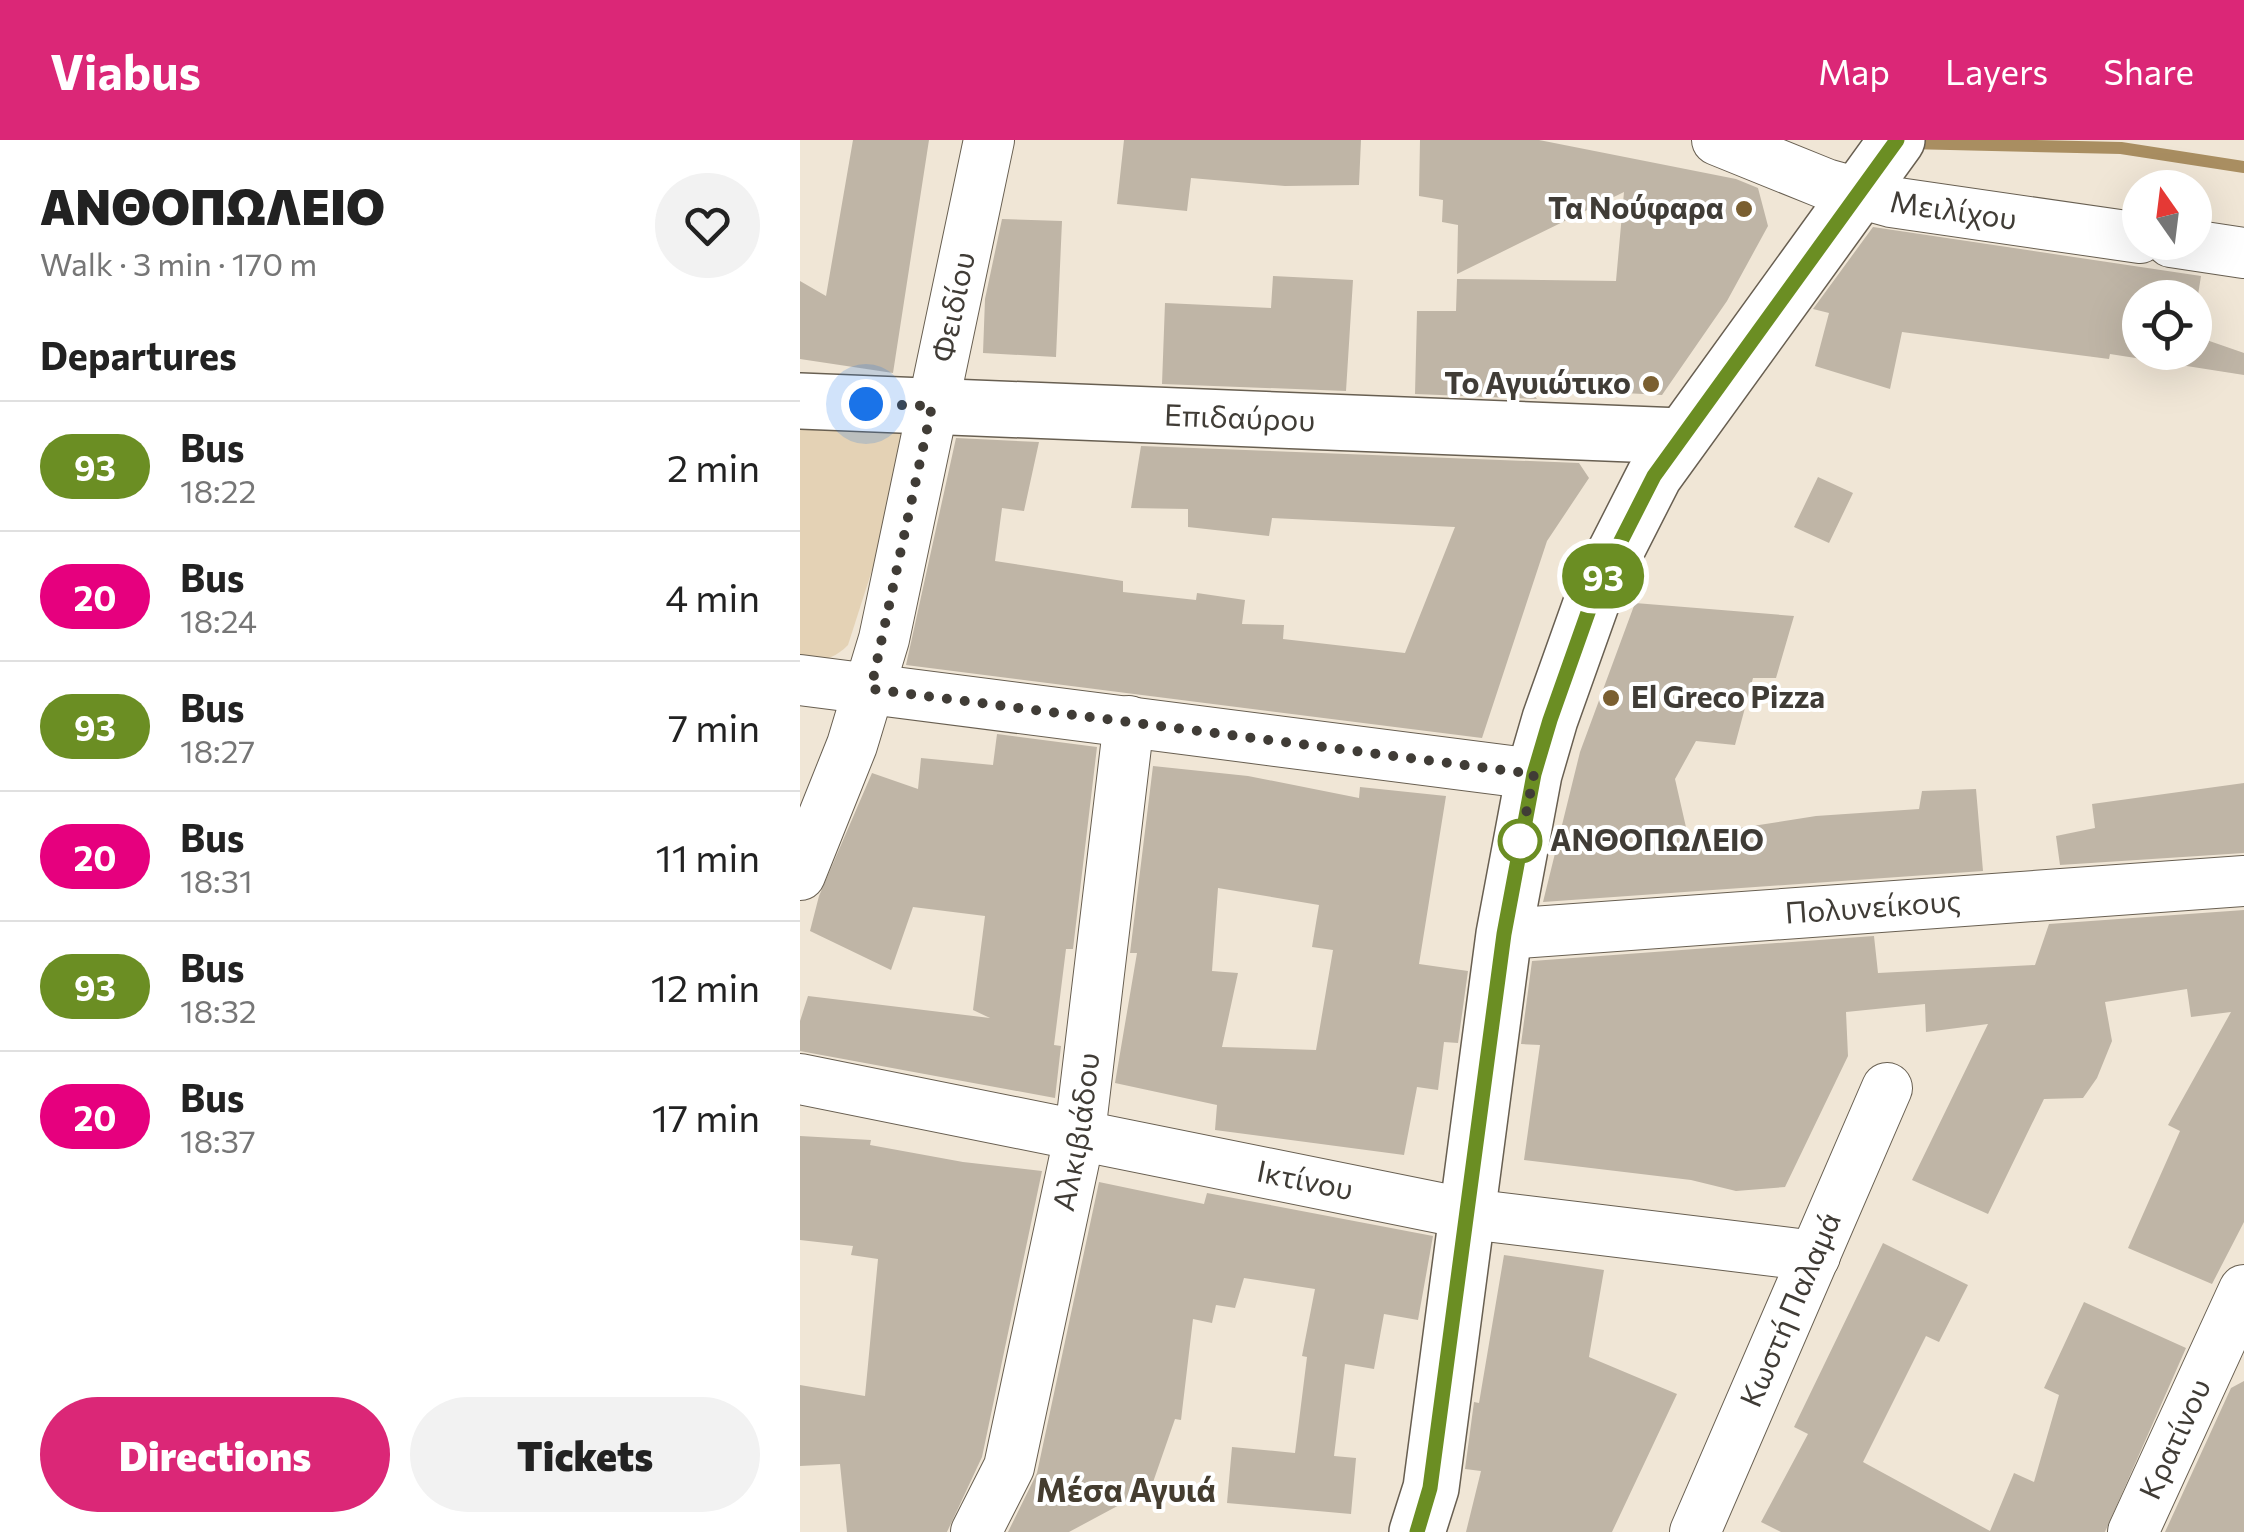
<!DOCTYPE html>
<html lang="en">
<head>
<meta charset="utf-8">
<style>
  :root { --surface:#fff; --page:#f2f2f2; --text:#222; --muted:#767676; --line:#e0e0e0; --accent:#db2777 }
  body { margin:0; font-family:Commissioner,sans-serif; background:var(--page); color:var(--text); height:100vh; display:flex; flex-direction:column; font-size:38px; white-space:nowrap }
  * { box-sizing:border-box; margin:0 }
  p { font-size:32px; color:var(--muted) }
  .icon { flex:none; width:55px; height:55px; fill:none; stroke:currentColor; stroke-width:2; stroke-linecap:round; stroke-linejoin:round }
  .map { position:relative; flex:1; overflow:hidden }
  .drawer { display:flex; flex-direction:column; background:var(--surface); width:800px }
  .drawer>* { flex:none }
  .badge { padding:0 20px; border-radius:32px; font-size:35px; line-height:65px }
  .needle { width:65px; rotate:346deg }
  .controls { position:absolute; left:1322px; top:30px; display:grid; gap:20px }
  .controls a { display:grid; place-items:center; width:90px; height:90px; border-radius:50%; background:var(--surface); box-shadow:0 10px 40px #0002; font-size:50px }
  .you { position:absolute; width:50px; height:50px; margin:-25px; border:8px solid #fff; border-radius:50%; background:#1a73e8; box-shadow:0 0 0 15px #1a73e833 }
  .map>.badge { position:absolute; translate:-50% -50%; box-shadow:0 0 0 5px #fff }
  h2 { padding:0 40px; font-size:38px; line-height:90px }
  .round { display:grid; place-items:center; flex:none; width:105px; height:105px; border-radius:52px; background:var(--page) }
  .headline { display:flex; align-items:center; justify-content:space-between; height:170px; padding:0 40px }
  h1 { font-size:48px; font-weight:800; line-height:75px }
  .button { display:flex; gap:20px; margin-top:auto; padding:20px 40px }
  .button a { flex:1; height:115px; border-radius:60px; background:var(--accent); color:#fff; font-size:40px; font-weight:800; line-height:115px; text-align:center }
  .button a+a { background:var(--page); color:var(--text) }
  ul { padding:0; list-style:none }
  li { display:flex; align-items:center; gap:30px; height:130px; padding:0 40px; border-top:2px solid var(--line) }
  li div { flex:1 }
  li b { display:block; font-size:38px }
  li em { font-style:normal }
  li .badge { min-width:110px; font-weight:700; text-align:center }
  header { display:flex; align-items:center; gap:60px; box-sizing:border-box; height:140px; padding:0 50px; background:var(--accent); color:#fff }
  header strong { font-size:48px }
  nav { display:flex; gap:55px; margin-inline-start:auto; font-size:35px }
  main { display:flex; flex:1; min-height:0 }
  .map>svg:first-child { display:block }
</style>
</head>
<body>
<header>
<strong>Viabus</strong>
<nav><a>Map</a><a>Layers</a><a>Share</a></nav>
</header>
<main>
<section class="drawer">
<div class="headline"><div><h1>ΑΝΘΟΠΩΛΕΙΟ</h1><p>Walk · 3 min · 170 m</p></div><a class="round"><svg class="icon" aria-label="heart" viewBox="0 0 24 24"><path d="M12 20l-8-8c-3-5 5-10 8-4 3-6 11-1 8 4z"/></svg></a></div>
<h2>Departures</h2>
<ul>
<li><span class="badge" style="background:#6b8e23;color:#fff">93</span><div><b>Bus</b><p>18:22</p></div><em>2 min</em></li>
<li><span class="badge" style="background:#e6007e;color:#fff">20</span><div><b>Bus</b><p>18:24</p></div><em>4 min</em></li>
<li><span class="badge" style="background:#6b8e23;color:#fff">93</span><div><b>Bus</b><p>18:27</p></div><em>7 min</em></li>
<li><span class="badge" style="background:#e6007e;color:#fff">20</span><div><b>Bus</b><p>18:31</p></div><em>11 min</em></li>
<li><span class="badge" style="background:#6b8e23;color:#fff">93</span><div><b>Bus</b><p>18:32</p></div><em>12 min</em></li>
<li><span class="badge" style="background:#e6007e;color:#fff">20</span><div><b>Bus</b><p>18:37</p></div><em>17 min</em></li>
</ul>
<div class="button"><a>Directions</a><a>Tickets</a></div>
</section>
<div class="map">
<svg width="1444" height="1392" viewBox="0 0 1444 1392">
  <rect width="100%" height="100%" fill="#f0e6d6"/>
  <path fill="#e4d2b5" d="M0,276l104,2 -22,121 -34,106c-15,15 -27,17 -48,14z"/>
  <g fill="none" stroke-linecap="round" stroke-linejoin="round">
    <path stroke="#a98e61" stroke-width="12" d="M1108,3l213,5 123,19"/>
  </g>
  <path fill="#bfb5a6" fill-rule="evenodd" d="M53,0h76l-36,233 -93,-14v-78l26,15z
    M324,0h237l-2,45 -74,1 -94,-8 -4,33 -70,-7z
    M620,0h119l197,39 22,9 10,38 -41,75 -65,94 -133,-7 8,11 -122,-5 2,-83h39l1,-32 159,2 8,-89 -167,82 1,-49 -16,-3 1,-22 -24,-4z
    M202,79l60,2 -6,136 -73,-4 2,-54z
    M1073,87l328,49 -6,38v-16h-55v54h55v-16l49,17v22l-134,-21 -1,5 -207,-27 -12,57 -75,-23 14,-53 -16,-4z
    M473,136l80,4 -7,111 -184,-7 3,-81 106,5z
    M156,298l83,4 -15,69 -22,-3 -7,53 128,20v11l73,8 1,-7 48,7 -3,24 42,1 -1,14 122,14 50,-126 -183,-9 -3,18 -81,-9v-18l-57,-1 10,-62 438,17 10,15 -42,63 -65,197 -576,-73z
    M1018,337l35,16 -24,50 -35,-16z
    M835,463l159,13 -18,62h-23l-18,67 -39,-4 -21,38 13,57 128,-20 103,-7 3,-18 54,-2 7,82 -440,31 37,-150z
    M197,594l100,13 -24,202h-7l-12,96 7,1 -6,52 -255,-47v-30l8,-25 182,22 -17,-8 12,-94 -72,-9 -22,63 -81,-39 9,-35 53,-123 46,16 3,-31 72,7z
    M353,626l95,10 111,22 1,-11 86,9 -27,168 49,7 -10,72 -14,-1 -6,48 -21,-3 -13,68 -189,-25 2,-25 -102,-22 22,-130h-7zM418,748l101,17 -7,42 21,3 -17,100 -94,-3 16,-74 -26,-2z
    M1444,643v70l-184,12 -4,-29 39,-8 -3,-24z
    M1444,770v312l-32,62 -84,-36 52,-117 -12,-6 63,-113 -40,5 -4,-28 -82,13 7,39 -15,37 -14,20 -39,1 -56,115 -76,-34 76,-156 -62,8 -1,-28 -79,8 2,44 -63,131 -49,4 -45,-11 -167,-20 16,-115 -19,-1 11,-83 342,-25 4,37 157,-8 14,-41z
    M0,996l71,4 -1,5 93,17 79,9 -60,286 -35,75h-100l-7,-68 -40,2v-81l65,11 13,-137 -27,-4 2,-9 -53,-6z
    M299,1042l105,22 3,-11 226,43 -15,84 -34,-6 -10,55 -29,-5 -11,92 22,2 -5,56 -124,-11 5,-56 63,6 12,-96 -5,-1 13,-67 -71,-11 -9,30 -19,-3 -4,18 -19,-4 -12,101 -6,-1 -24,69 -82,44h-61l29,-59z
    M1083,1103l85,42 -29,57 -13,-6 -63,126 127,69 24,-58 20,9 25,-87 -15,-7 40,-86 102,46 -81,184h-324l-20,-10 47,-88 -14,-7z
    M704,1115l100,15 -15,87 88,37 -65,138h-146l15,-61 -16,-2 9,-67 5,1z
    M1444,1241v151h-79l66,-144z"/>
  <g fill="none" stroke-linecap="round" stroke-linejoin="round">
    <g stroke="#685f51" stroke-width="52">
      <g id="minor">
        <path id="s1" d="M917,0l109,44 65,18 249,36"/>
        <path d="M1371,102l73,11"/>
        <path d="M0,540l734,94"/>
        <path id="s2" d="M0,735l52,-130 32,-106 105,-499"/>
        <path id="s3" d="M704,794l740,-53"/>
        <path id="s4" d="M0,939l669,135 346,42"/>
        <path id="s5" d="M176,1392l33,-65 71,-334 49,-412"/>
        <path id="s6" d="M895,1392l192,-444"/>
        <path id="s7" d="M1333,1392l111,-242"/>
      </g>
    </g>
    <g stroke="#685f51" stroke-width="58">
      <g id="tertiary">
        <path id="s8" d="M0,261l881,35"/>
      </g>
    </g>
    <g stroke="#685f51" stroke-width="58">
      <path id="secondary" d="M617,1392l14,-44 73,-554 30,-160 16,-55 46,-129 58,-114 243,-336"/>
    </g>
    <use href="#minor" stroke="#fff" stroke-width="50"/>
    <use href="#tertiary" stroke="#fff" stroke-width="55"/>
    <use href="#secondary" stroke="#fff" stroke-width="55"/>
  </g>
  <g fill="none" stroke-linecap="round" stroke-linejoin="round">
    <g stroke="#fff" stroke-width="22">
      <path id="line" d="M617,1392l13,-44 74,-554 30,-160 16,-54 46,-130 58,-114 243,-336"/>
    </g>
    <use href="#line" stroke="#6b8e23" stroke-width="15"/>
    <path stroke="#403c36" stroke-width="10" stroke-dasharray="0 18" d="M66,264l66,2 -61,283 663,85 -16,80 2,-13"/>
  </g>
  <g fill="#7a5f31" stroke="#fff" stroke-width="4">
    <circle cx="944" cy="69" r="10"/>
    <circle cx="851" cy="244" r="10"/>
    <circle cx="811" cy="558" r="10"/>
  </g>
  <circle fill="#fff" stroke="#6b8e23" stroke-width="5" cx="720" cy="701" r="20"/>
  <g text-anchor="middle" stroke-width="8" stroke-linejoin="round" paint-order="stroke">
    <g font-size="30" font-weight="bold" fill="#403c36" stroke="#fff" text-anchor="end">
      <text x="924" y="79">Τα Νούφαρα</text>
      <text x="831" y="254">Το Αγυιώτικο</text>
      <text x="831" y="568" text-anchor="start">El Greco Pizza</text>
    </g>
    <g font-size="30" fill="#403c36" stroke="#fff">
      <text dy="10" stroke="none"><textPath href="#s1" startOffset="248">Μειλίχου</textPath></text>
      <text dy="10" stroke="none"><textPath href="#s2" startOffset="590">Φειδίου</textPath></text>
      <text dy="10" stroke="none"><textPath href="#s8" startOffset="440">Επιδαύρου</textPath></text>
      <text dy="10" stroke="none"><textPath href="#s3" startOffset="370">Πολυνείκους</textPath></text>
      <text dy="10" stroke="none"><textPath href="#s5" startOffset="415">Αλκιβιάδου</textPath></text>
      <text dy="10" stroke="none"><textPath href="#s4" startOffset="515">Ικτίνου</textPath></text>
      <text dy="10" stroke="none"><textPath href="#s6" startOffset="242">Κωστή Παλαμά</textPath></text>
      <text dy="10" stroke="none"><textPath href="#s7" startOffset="102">Κρατίνου</textPath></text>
    </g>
    <g font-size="30" font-weight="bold" fill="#403c36" stroke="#fff" text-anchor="start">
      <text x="750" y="711">ΑΝΘΟΠΩΛΕΙΟ</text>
    </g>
    <g font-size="32" font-weight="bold" fill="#453d30" stroke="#fff">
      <text x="326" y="1362">Μέσα Αγυιά</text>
    </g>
  </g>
</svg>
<div class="controls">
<a><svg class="needle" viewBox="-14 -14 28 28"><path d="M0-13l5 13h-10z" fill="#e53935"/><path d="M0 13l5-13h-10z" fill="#767676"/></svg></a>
<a><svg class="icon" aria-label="locate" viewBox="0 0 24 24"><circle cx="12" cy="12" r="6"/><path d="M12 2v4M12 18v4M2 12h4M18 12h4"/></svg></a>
</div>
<div class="you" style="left:66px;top:264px"></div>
<b class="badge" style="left:803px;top:436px;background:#6b8e23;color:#fff">93</b>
</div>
</main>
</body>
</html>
